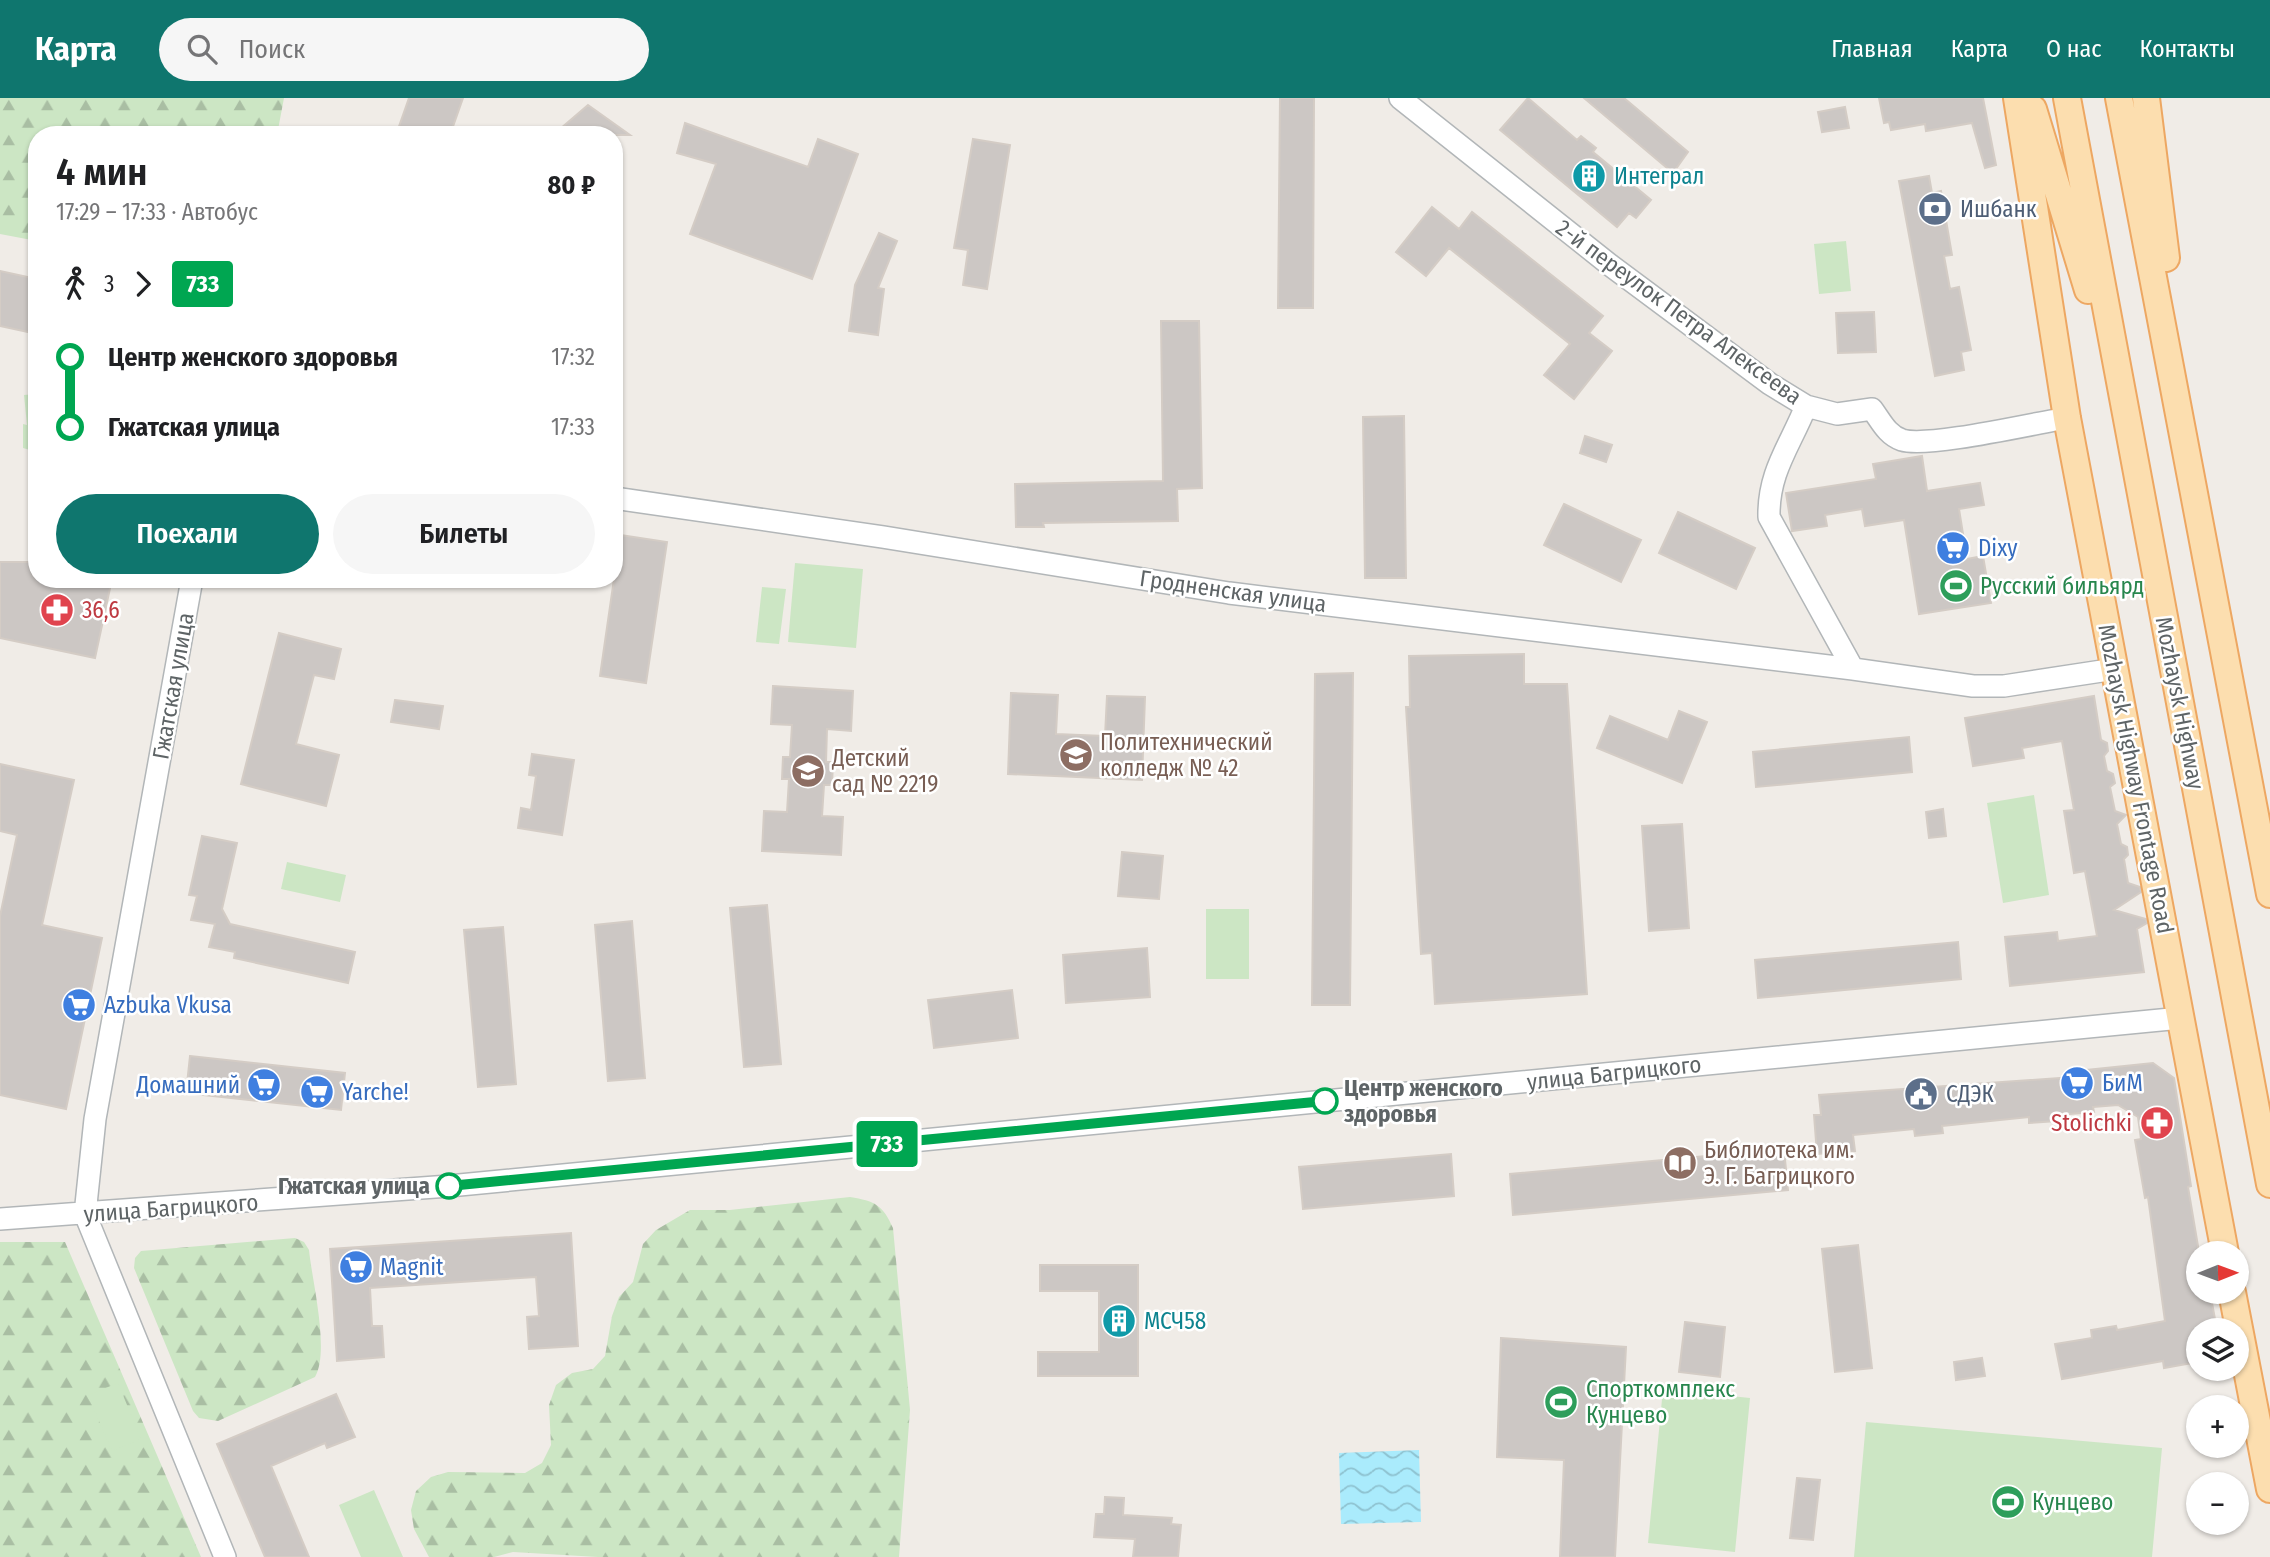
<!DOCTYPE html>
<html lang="ru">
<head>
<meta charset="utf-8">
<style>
  :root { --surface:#fff; --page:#f6f6f6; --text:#202124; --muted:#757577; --accent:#0f766e }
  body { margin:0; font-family:"Fira Sans Condensed",sans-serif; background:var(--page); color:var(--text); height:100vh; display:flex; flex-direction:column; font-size:26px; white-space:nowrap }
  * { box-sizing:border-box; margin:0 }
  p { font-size:23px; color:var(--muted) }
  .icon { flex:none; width:38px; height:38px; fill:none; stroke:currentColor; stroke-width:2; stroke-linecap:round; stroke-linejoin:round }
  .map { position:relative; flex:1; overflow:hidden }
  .details { position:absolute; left:28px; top:28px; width:595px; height:462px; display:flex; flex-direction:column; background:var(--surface); border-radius:28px; box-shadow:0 2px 5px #0004 }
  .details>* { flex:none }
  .badge { padding:0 14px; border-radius:5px; font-size:24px; line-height:46px }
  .needle { width:46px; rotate:89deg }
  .controls { position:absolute; left:2186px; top:1143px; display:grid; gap:14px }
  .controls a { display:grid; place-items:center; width:63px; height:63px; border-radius:50%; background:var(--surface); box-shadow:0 2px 5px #0004; font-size:35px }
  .map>.badge { position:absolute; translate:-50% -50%; box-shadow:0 0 0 4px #fff }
  .legs { display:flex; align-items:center; gap:10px; height:77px; padding:0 28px; font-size:23px }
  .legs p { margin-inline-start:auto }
  .head { display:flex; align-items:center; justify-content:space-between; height:119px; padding:0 28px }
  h1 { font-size:38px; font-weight:600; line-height:52px }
  .action { display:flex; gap:14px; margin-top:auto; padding:14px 28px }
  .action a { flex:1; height:80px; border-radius:42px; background:var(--accent); color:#fff; font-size:28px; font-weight:600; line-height:80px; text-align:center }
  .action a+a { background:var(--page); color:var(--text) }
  ul { padding:0 28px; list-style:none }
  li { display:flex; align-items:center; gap:24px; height:70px; font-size:26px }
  li i { display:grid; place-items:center; width:10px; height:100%; margin:0 9px; background:currentColor }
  li i::after { content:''; width:18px; height:18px; margin:-9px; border:5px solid; border-radius:50%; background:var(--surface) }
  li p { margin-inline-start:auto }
  li:first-child i { background:linear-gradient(#0000 50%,currentColor 0) }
  li:last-child i { background:linear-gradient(currentColor 50%,#0000 0) }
  header { display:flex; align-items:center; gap:42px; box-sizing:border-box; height:98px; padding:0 35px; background:var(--accent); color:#fff }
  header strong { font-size:33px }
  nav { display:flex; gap:38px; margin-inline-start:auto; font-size:24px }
  .search { width:490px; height:63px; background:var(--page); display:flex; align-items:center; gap:18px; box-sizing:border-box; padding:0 24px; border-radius:38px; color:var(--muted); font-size:26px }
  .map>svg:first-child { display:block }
</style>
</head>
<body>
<header>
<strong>Карта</strong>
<div class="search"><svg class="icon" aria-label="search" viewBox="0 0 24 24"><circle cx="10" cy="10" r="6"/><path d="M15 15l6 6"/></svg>Поиск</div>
<nav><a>Главная</a><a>Карта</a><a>О нас</a><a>Контакты</a></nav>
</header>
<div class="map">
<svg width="2270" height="1459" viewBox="0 0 2270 1459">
  <defs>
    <pattern id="forest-firs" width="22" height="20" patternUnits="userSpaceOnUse" patternTransform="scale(1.75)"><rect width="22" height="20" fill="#cce6c4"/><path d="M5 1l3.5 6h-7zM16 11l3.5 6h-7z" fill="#a9bea3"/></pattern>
    <pattern id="water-waves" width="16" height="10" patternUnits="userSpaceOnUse" patternTransform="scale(1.75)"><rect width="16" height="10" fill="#aaebfc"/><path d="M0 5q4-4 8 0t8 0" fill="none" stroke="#8ec2d0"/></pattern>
  </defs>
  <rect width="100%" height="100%" fill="#f0ece7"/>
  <path fill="url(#forest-firs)" d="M0,0h284l-7,37h-240v106l-37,-7z
    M850,1099c25,4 33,8 43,31l17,182 -11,147h-301l-85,-5 -19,5h-65l-15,-28 -3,-19 5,-19 15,-14 17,-5 77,1 17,-10 9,-18 -2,-40 7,-20 16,-12 21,-4 12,-13 7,-40 7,-19 14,-15 10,-38 13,-14 34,-20h40z
    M295,1140l9,4 5,8c3,31 21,101 6,127l-97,44 -19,-3 -6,-7 -59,-143 1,-10 6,-7z
    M0,1144h65l136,315h-201z"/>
  <path fill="#cce6c4" d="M1846,143l5,50 -32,3 -5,-50z
    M37,296v58l-14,-4v-24l4,1 -3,-30z
    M795,465l68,6 -7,79 -68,-6z
    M762,489l24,2 -7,55 -23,-2z
    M2034,697l15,100 -46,8 -16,-100z
    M287,764l59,13 -6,27 -59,-13z
    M1206,811h43v70h-43z
    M118,1285l23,56 -29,12 -24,-56z
    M1663,1291l87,9 -15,154 -87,-9z
    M1866,1324l296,26 -10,109h-298z
    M374,1392l29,67h-42l-22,-52z"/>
  <path fill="url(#water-waves)" d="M1419,1352l2,72 -80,2 -2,-71z"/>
  <path fill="#ccc7c4" stroke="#d4ccc5" stroke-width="2" d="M409,0h54l-13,37h-54z
    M1280,0h34l-1,210h-35z
    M1528,0l49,42 4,-4 15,12 -3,4 58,48 -15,18 -7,-5 -12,14 -117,-97z
    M1584,0h40l64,54 -15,21z
    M1879,0h104l13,67 -11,3 -13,-45 -46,8 -1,-7 -34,6 -2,-8 -5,1z
    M588,7l42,30h-77z
    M1845,9l4,21 -27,4 -4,-20z
    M685,25l123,44 10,-28 40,15 -46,125 -122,-45 26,-70 -39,-11z
    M973,41l37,6 -23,144 -24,-4 5,-35 -14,-2z
    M1929,78l3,17 9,-2 11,64 -8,1 6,33 9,-2 12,63 -10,2 3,18 -29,6 -36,-195z
    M1432,109l27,22 13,-17 131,104 -14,17 23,18 -38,48 -30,-24 26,-31 -121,-96 -23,28 -30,-24z
    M879,135l18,8 -19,47 6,1 -6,46 -29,-4 6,-46z
    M0,173l37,8v55l-37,-8z
    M1874,214l2,40 -38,1 -2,-40z
    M1161,223h38l3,167 -25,1 1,32 -135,2 1,4h-28l-1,-43 148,-3z
    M1404,318l2,162h-41l-2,-161z
    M1585,338l27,9 -6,17 -26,-9z
    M1922,358l5,35 53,-8 4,22 -25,4 8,50 16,-3 8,47 -72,11 -15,-94 -39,6 -3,-17 -37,6 2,11 -35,5 -6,-38 90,-14 -3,-15z
    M1564,406l77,36 -20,42 -77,-37z
    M1678,414l77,36 -19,41 -77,-36z
    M614,436l53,8 -21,141 -46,-7 14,-97z
    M0,464h37v17h75l-17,79 -95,-20z
    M279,535l62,16 -7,30 -20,-4 -18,69 43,11 -13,51 -85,-22z
    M1524,556v30h43l20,310 -152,10 -3,-51 -11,1 -15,-247h4l-1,-51z
    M1353,575l-3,332h-38l3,-331z
    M773,588l80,5 -2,40 -24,-2 -1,33h7l-1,23h-8l-2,31 21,1 -2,38 -79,-4 2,-40 23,1 2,-33h-7l1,-22h7l2,-32 -21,-1z
    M1011,595l47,2 -2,39 49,2 2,-40 38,1 -3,83 -134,-6z
    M2094,598l7,44 6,3 1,8 -4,5 3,15 6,3 2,9 -5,4 5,24 11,4 -9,9 4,20 6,3 1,8 -4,4 4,24 12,4 1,5 -27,18 32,9 1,4 -10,6 7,43 -134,14 -5,-49 52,-5 1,9 39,-5 -12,-65 -11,2 -10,-62 10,-1 -12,-69 -40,7 2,10 -51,8 -8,-48z
    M395,602l48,6 -4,23 -48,-7z
    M1679,613l28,11 -25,61 -85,-35 13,-32 58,24z
    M1909,639l3,35 -156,15 -3,-35z
    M532,656l42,6 -12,75 -44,-7 3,-20 10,2 5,-34 -7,-1z
    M0,666l74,16 -32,145 60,13 -36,171 -66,-14v-179l17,-81 -17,-4z
    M1943,711l3,27 -17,2 -3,-26z
    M1682,726l7,104 -40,3 -7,-105z
    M202,738l35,7 -15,66 8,15 125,28 -7,31 -114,-25 1,-6 -26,-5 6,-23 -24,-4 6,-24 -8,-1z
    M1122,754l41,4 -4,43 -41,-3z
    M767,807l14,159 -37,3 -14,-159z
    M632,823l13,157 -37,3 -13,-156z
    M503,829l13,157 -38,3 -14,-157z
    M1958,844l3,37 -203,19 -3,-38z
    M1147,850l3,49 -84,6 -3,-48z
    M1012,892l6,48 -84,10 -6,-48z
    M190,958l155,17 -4,37 -155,-17z
    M2153,965l21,15 17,108 -3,1 10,59v46h12l7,38h-19v32l-34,6 -1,-7 -101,18 -7,-35 37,-6 -1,-8 25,-4 1,4 48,-9 -17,-124 -3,1 -10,-58 6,-1 -3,-22 -20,-12 -25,2 1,5 -37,3v6l-28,2v-6l-87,9 1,7 -28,3 -1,-7 -61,6 2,16 -38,3 -3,-39h7l-2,-20 269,-19 -1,-6z
    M1784,1051l4,41 -275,25 -3,-41z
    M1451,1056l3,42 -151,13 -4,-42z
    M571,1135l7,113 -49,3 -2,-32 12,-1 -3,-39 -166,11 2,38h10l2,31 -47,4 -7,-112z
    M1858,1147l14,123 -37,4 -13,-123z
    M1040,1167h98v111h-100v-24h61v-61h-59z
    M1685,1224l40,5 -5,50 -41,-5z
    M1501,1240l125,9 -11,210h-55l4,-97 -67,-3z
    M1982,1260l3,18 -29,4 -2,-18z
    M336,1296l19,43 -28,11 -2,-5 -54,23 38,91h-44l-48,-113z
    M1797,1380l23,2 -7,60 -23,-2z
    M1105,1399l19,1 -1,17 49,3 -1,6 10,1 -3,32h-45l2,-18 -41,-2 2,-23h8z"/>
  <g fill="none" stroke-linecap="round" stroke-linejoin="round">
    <g stroke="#b2b6b8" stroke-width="24">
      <path id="minor" d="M1400,0l210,167 160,119 36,22 31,8 35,-5c9,12 15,26 30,31 26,8 133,-17 165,-22
        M614,400l269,39 346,56 624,76 -84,-152c-1,-45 21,-71 37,-111
        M192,481l-97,540 -10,95 140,343
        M1853,571l120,17h31l111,-17
        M0,1121l449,-33 1732,-168"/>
    </g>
    <g stroke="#eda762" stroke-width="30">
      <path id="major" d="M2017,0l50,320 158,835
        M2067,0l203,1086
        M2119,0l151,796
        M2146,0l20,160
        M2033,11l55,181
        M2232,1194l38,197"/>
    </g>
    <use href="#minor" stroke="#fff" stroke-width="21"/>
    <use href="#major" stroke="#fcdeaf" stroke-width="26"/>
  </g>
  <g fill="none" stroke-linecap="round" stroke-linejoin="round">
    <g stroke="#fff" stroke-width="16">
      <path id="line-1" d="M449,1088l876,-85"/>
    </g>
    <use href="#line-1" stroke="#00a651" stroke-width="10"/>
  </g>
  <defs>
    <g id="building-disc" transform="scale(1.75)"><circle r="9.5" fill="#0f9aa8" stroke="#fff"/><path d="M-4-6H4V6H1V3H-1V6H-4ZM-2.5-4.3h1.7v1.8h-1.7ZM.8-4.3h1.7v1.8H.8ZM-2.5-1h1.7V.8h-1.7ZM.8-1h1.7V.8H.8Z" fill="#fff"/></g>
    <g id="bank-disc" transform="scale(1.75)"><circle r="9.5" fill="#5c6f8a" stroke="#fff"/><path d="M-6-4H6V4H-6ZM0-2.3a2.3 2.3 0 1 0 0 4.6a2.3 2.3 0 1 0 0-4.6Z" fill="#fff"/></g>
    <g id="supermarket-disc" transform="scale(1.75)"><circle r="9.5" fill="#3f7fe0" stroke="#fff"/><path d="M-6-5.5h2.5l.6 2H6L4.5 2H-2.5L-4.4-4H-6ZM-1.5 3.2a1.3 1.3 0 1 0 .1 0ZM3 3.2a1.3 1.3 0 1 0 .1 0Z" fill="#fff"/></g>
    <g id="stadium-disc" transform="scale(1.75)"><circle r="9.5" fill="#2e9e5b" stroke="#fff"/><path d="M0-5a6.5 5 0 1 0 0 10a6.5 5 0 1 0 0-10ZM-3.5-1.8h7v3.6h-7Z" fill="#fff"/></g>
    <g id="pharmacy-disc" transform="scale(1.75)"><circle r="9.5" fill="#e0444e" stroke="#fff"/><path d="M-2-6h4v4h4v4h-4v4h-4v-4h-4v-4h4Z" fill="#fff"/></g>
    <g id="school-disc" transform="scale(1.75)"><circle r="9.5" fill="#8d6e63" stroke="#fff"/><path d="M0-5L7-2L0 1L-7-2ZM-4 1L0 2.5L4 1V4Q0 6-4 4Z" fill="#fff"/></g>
    <g id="civic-disc" transform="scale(1.75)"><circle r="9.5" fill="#5c6f8a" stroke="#fff"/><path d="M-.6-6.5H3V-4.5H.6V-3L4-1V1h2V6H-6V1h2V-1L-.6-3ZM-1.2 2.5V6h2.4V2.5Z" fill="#fff"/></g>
    <g id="library-disc" transform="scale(1.75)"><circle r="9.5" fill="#8d6e63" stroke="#fff"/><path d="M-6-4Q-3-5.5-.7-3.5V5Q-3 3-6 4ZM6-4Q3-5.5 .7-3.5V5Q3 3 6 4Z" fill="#fff"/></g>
  </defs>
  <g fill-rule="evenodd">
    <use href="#building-disc" x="1589" y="78"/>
    <use href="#bank-disc" x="1935" y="111"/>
    <use href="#supermarket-disc" x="1953" y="450"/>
    <use href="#stadium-disc" x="1956" y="488"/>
    <use href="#pharmacy-disc" x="57" y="512"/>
    <use href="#school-disc" x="1076" y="657"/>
    <use href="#school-disc" x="808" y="673"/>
    <use href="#supermarket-disc" x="79" y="907"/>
    <use href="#supermarket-disc" x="2077" y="985"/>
    <use href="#supermarket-disc" x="264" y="987"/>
    <use href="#supermarket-disc" x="317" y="994"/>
    <use href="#civic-disc" x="1921" y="996"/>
    <use href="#pharmacy-disc" x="2157" y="1025"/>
    <use href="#library-disc" x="1680" y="1065"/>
    <use href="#supermarket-disc" x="356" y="1169"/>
    <use href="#building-disc" x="1119" y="1223"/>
    <use href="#stadium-disc" x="1561" y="1304"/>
    <use href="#stadium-disc" x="2008" y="1404"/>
  </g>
  <g fill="#fff" stroke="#00a651" stroke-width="3.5">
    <circle cx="1325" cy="1003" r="12"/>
    <circle cx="449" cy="1088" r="12"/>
  </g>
  <g text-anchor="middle" stroke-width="5" stroke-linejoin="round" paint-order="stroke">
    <g font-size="23" fill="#0d838f" stroke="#fff" text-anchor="start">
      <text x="1614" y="86">Интеграл</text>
      <text x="1144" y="1231">МСЧ58</text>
    </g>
    <g font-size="23" fill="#4e5e75" stroke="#fff" text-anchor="start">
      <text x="1960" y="119">Ишбанк</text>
      <text x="1946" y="1004">СДЭК</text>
    </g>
    <g font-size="23" fill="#5e6466" stroke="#fff">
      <text transform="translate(1679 214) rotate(36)" y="8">2-й переулок Петра Алексеева</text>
      <text transform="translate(1233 493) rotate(8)" y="8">Гродненская улица</text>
      <text transform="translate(173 588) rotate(-80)" y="8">Гжатская улица</text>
      <text transform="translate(2180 605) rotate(79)" y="8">Mozhaysk Highway</text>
      <text transform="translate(2136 681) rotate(79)" y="8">Mozhaysk Highway Frontage Road</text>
      <text transform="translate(1614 975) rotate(-6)" y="8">улица Багрицкого</text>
      <text transform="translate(171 1110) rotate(-4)" y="8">улица Багрицкого</text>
    </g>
    <g font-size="23" fill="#366cbe" stroke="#fff" text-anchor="start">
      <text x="1978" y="458">Dixy</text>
      <text x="104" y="915">Azbuka Vkusa</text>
      <text x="2102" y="993">БиМ</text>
      <text x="240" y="995" text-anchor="end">Домашний</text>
      <text x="342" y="1002">Yarche!</text>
      <text x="380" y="1177">Magnit</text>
    </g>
    <g font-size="23" fill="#27864d" stroke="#fff" text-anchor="start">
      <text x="1980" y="496">Русский бильярд</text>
      <text x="1586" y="1299">Спорткомплекс<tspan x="1586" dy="26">Кунцево</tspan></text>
      <text x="2032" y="1412">Кунцево</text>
    </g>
    <g font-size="23" fill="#be3a42" stroke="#fff" text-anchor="start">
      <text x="82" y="520">36,6</text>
      <text x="2132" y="1033" text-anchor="end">Stolichki</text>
    </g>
    <g font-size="23" fill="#785e54" stroke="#fff" text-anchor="start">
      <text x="1100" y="652">Политехнический<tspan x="1100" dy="26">колледж № 42</tspan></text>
      <text x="832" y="668">Детский<tspan x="832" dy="26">сад № 2219</tspan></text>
      <text x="1704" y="1060">Библиотека им.<tspan x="1704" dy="26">Э. Г. Багрицкого</tspan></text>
    </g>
    <g font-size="23" font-weight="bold" fill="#5e6466" stroke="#fff" text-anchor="start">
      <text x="1344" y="998">Центр женского<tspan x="1344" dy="26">здоровья</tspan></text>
      <text x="430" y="1096" text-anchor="end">Гжатская улица</text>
    </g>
  </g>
</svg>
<div class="controls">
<a><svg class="needle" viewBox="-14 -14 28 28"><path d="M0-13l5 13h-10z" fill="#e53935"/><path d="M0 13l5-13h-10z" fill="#757577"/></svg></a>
<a><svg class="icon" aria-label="layers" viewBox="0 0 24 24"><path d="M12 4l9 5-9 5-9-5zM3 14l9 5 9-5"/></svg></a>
<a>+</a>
<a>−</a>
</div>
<b class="badge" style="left:887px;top:1046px;background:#00a651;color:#fff">733</b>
<section class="details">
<div class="head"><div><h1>4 мин</h1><p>17:29 – 17:33 · Автобус</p></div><b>80 ₽</b></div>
<div class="legs"><svg class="icon" aria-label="walk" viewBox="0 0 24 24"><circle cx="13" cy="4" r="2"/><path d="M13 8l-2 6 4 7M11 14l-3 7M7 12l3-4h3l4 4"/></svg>3<svg class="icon" aria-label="forward" viewBox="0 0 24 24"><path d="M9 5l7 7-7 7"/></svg><b class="badge" style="background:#00a651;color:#fff">733</b></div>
<ul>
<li><i style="color:#00a651"></i><b>Центр женского здоровья</b><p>17:32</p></li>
<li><i style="color:#00a651"></i><b>Гжатская улица</b><p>17:33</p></li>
</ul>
<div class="action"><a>Поехали</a><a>Билеты</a></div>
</section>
</div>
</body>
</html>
